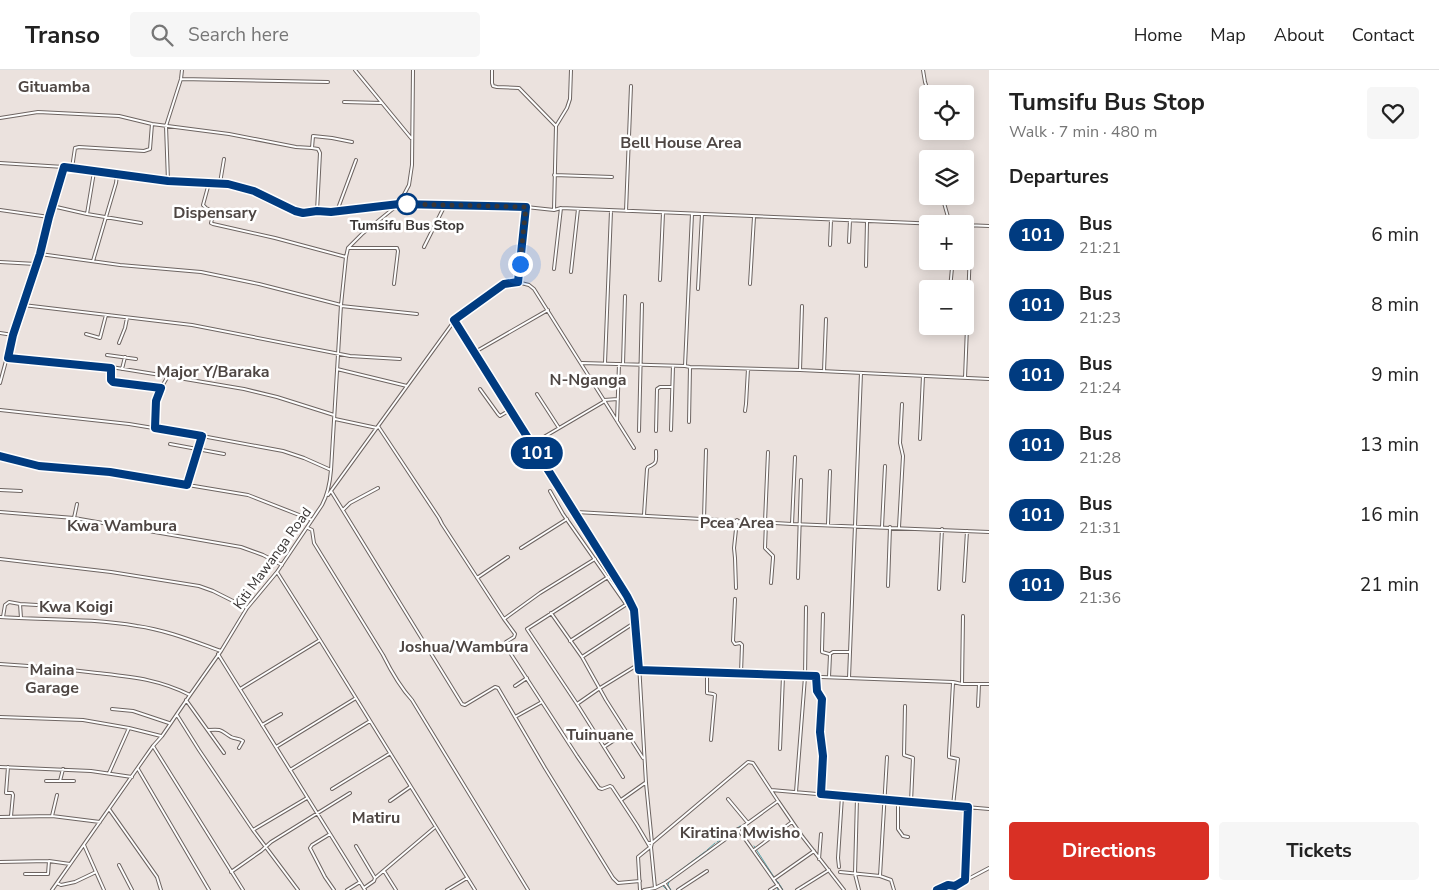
<!DOCTYPE html>
<html lang="en">
<head>
<meta charset="utf-8">
<style>
  :root { --surface:#fff; --page:#f6f6f6; --text:#222; --muted:#767676; --line:#e0e0e0; --accent:#d93025 }
  body { margin:0; font-family:"Nunito Sans",sans-serif; background:var(--page); color:var(--text); height:100vh; display:flex; flex-direction:column; font-size:19px; white-space:nowrap }
  * { box-sizing:border-box; margin:0 }
  p { font-size:16px; color:var(--muted) }
  .icon { flex:none; width:28px; height:28px; fill:none; stroke:currentColor; stroke-width:2; stroke-linecap:round; stroke-linejoin:round }
  .map { position:relative; flex:1; overflow:hidden }
  .panel { display:flex; flex-direction:column; background:var(--surface); width:450px }
  .panel>* { flex:none }
  .badge { padding:0 10px; border-radius:16px; font-size:18px; line-height:32px }
  .tools { position:absolute; left:919px; top:15px; display:grid; gap:10px }
  .tools a { display:grid; place-items:center; width:55px; height:55px; border-radius:5px; background:var(--surface); box-shadow:0 2px 12px #0003; font-size:25px }
  .you { position:absolute; width:25px; height:25px; margin:-12px; border:4px solid #fff; border-radius:50%; background:#1a73e8; box-shadow:0 0 0 8px #1a73e833 }
  .map>.badge { position:absolute; translate:-50% -50%; box-shadow:0 0 0 2px #fff }
  h2 { padding:0 20px; font-size:19px; line-height:45px }
  .round { display:grid; place-items:center; flex:none; width:52px; height:52px; border-radius:5px; background:var(--page) }
  .overview { display:flex; align-items:center; justify-content:space-between; height:85px; padding:0 20px }
  h1 { font-size:24px; font-weight:700; line-height:38px }
  .primary-button { display:flex; gap:10px; margin-top:auto; padding:10px 20px }
  .primary-button a { flex:1; height:58px; border-radius:5px; background:var(--accent); color:#fff; font-size:20px; font-weight:700; line-height:58px; text-align:center }
  .primary-button a+a { background:var(--page); color:var(--text) }
  ul { padding:0; list-style:none }
  li { display:flex; align-items:center; gap:15px; height:70px; padding:0 20px }
  li div { flex:1 }
  li b { display:block; font-size:19px }
  li em { font-style:normal }
  li .badge { min-width:55px; font-weight:700; text-align:center }
  header { display:flex; align-items:center; gap:30px; box-sizing:border-box; height:70px; padding:0 25px; background:var(--surface); border-bottom:1px solid var(--line) }
  header strong { font-size:24px }
  nav { display:flex; gap:28px; margin-inline-start:auto; font-size:18px }
  .search { width:350px; height:45px; background:var(--page); display:flex; align-items:center; gap:12px; box-sizing:border-box; padding:0 18px; border-radius:5px; color:var(--muted); font-size:19px }
  main { display:flex; flex:1; min-height:0 }
  .map>svg:first-child { display:block }
</style>
</head>
<body>
<header>
<strong>Transo</strong>
<div class="search"><svg class="icon" aria-label="search" viewBox="0 0 24 24"><circle cx="10" cy="10" r="6"/><path d="M15 15l6 6"/></svg>Search here</div>
<nav><a>Home</a><a>Map</a><a>About</a><a>Contact</a></nav>
</header>
<main>
<div class="map">
<svg width="989" height="820" viewBox="0 0 989 820">
  <rect width="100%" height="100%" fill="#ebe2de"/>
  <g fill="none" stroke-linecap="round" stroke-linejoin="round">
    <path stroke="#57a5ae" stroke-width="1" d="M739,763l10,13
      M727,766l13,-10
      M717,772l6,-4
      M754,776l20,31
      M707,780l8,-7
      M670,808l36,-27
      M666,810h1
      M772,810l3,4
      M776,810l3,3
      M669,812l-1,3 3,5
      M780,815l3,5
      M663,816l4,4
      M777,817l1,3"/>
    <g stroke="#6d6461" stroke-width="4">
      <path id="street" d="M355,0l56,68
        M492,0v13l1,3 4,1 22,1 37,38
        M923,0l2,12 4,12
        M181,9l147,3
        M344,32l38,1
        M0,48l38,-6 81,4 33,8 77,10 67,13 16,1
        M0,93l64,4
        M72,98l3,-20 4,-1 65,4 6,-2 2,-25
        M554,105l58,2
        M168,111c26,2 53,-1 78,7 19,7 37,20 57,25l96,-9 127,3 28,3 7,-2 378,16
        M209,113l-6,22 3,3 8,4 -3,11 2,1 62,14 71,19
        M220,113l4,-24
        M942,126l8,28
        M52,136l35,8 54,9
        M0,140l49,7
        M554,140l2,-84 11,-18 3,-9 1,-29
        M317,141l3,-58 -2,-4 -6,-1 1,-12 19,2 20,4
        M337,141l19,-51
        M626,141l5,-125
        M87,144l7,-42
        M965,155l24,1
        M849,172l1,-22
        M830,175l1,-25
        M424,177l21,-42
        M348,178h49l1,3 -4,33
        M40,184l80,11 81,7 58,12 82,21
        M93,191l23,-78 1,-8
        M0,192l36,2
        M866,196l1,-44
        M554,199l7,-61
        M571,202l7,-63
        M660,210l3,-67
        M517,212l9,-74
        M750,214l4,-67
        M698,219l4,-75
        M950,219l2,-21 1,-2h16
        M23,235l169,20 158,31 50,3
        M341,236l76,8
        M455,250l151,241 21,35 7,14 5,54 7,119 6,60 -1,4 4,41
        M0,263l13,2
        M86,264l14,4 6,-23
        M119,273l6,-15 2,-10
        M475,282l73,-42
        M107,285l29,4
        M8,288l103,9 68,11 65,11 33,8 57,18
        M582,293l103,3 5,1 110,3 189,9
        M605,293l6,-152
        M623,294l2,-68
        M685,296l7,-152
        M111,298v12l50,8 7,-12
        M122,299l3,-12
        M337,299l70,17
        M800,300l2,-64
        M824,301l2,-52
        M965,308l6,-153
        M0,313l13,-48 27,-81 9,-37 15,-50 104,14 -2,-55 15,-47 1,-9
        M480,319l18,25 2,2 10,-6
        M537,324l22,34
        M604,330l14,-1
        M0,340l129,14 73,12 81,15 21,7 27,12
        M745,341l1,-7 2,-35
        M335,349l42,9
        M617,351l2,-57
        M689,352l1,-55
        M378,356l61,92 3,6 62,95 11,15 -1,3 -8,5 1,6 70,108 22,32 3,1 8,-3 2,1 25,38 13,22
        M155,358l1,-27 4,-12
        M671,360l2,-64
        M639,361l3,-127
        M656,361l1,-42 3,-2h12
        M920,369l3,-63
        M170,374l54,10
        M532,374l73,-43
        M0,386l39,10 71,6 138,23 64,25
        M187,415l14,-48
        M0,420l21,1
        M331,421l131,213 3,1 30,-18 3,1 47,80 68,110 5,5 22,-2
        M550,421l13,23 63,90
        M328,425l127,-175 52,-38h10l12,3 5,4 100,159
        M343,440l7,-7 28,-15
        M0,442l74,6 3,-14
        M576,442l216,12 197,8
        M644,445l3,-46 1,-2c10,-4 8,-6 8,-16
        M74,448l167,29 22,8 19,10
        M704,449l2,-69
        M765,452l3,-70
        M766,452l-1,26 8,8v2l-2,25
        M792,454l3,-67
        M828,454l2,-53
        M882,457l3,-61
        M899,457l4,-71 -3,-13 2,-39
        M308,458l4,2 2,13 69,112c8,16 17,32 29,45l116,190
        M521,478l46,-29
        M0,489l111,13 88,14 14,5 34,17
        M277,502l43,68 155,250
        M477,508l31,-21
        M798,508l3,-98
        M964,511l3,-50
        M888,516l2,-59
        M736,518l-1,-30 -1,-10 3,-28
        M939,519l3,-60
        M735,529l-2,42 2,3 5,-1 2,2 -1,28
        M20,534l1,14
        M551,543l31,44 24,43 37,58
        M823,544l-1,36v2l7,2 1,1 -1,22
        M0,547c45,3 92,1 137,9 29,4 56,15 84,25
        M3,547l2,-12 4,-3 11,2 17,1
        M504,549l36,-26 55,-34
        M570,571l60,-39
        M218,584l147,236
        M830,584l3,-2h17
        M582,587l52,-34
        M0,594c32,2 65,5 97,9 35,4 61,6 93,22
        M639,600l314,12 9,2h27
        M707,602v21l6,1 2,1 -4,45
        M817,607v14l5,8 -2,33 3,24 -2,38
        M849,608l12,-305
        M953,613l-4,71v3l9,2 -5,47
        M962,614l1,-68
        M515,616l12,-8
        M240,619l80,-49
        M186,630l38,53
        M577,634l-50,-75 81,-52
        M905,636l-1,49 9,3 -2,44
        M978,636l1,-22
        M112,639l21,2 36,12
        M177,645l22,35 54,80 45,60
        M0,647l83,3 46,8 32,8
        M515,647l27,-15
        M262,655l19,-11
        M208,660c15,-1 12,0 23,7 4,2 8,1 12,4l-4,7
        M626,664l-10,5 -12,8 -27,-43 23,-16 39,-24
        M153,676l90,144
        M276,677l80,-49
        M604,677l19,30
        M780,679l3,-73
        M0,697l91,4 41,6
        M8,697l-2,26h6l1,2 -2,21
        M138,699l71,121
        M290,700l80,-49
        M109,703l20,-45
        M46,711h28
        M60,711l3,-12
        M332,719l57,-35
        M771,720l218,19
        M796,722l9,-115 1,-70
        M857,728l-2,76 4,16
        M728,729l20,24
        M621,730l24,-17
        M390,731l20,-14
        M778,731l24,35 42,54
        M898,731v28l5,7 5,1
        M109,739l48,68 4,13
        M52,746l5,-21
        M0,747l52,-1 48,6
        M738,759l43,61
        M253,760l54,-32
        M330,764l-18,11 -2,3 15,29 9,13
        M84,775l20,45
        M356,776l19,32 -1,3 -10,7
        M754,780l38,-28
        M819,789l2,-25
        M0,792l49,-1 21,3
        M119,795l13,25
        M839,797l-1,-9 4,-62
        M384,801l12,19
        M231,802l30,-21 10,-9 79,-49
        M840,802l40,4 11,4 3,10
        M25,804h23l1,-13
        M880,806l7,-119
        M375,808l59,-50
        M774,809l40,-28
        M965,810l2,-73
        M57,813l4,2 14,-3 21,-10
        M665,814l4,6
        M52,820l101,-144 9,-10 28,-41 31,-44 26,-43 30,-36 45,-67c6,-11 8,-22 9,-35l10,-165 5,-48 2,-9 14,-14 37,-30 10,-19 3,-20 1,-95
        M347,820l13,-8
        M447,820l20,-12
        M640,820l-2,-33 11,-9
        M644,820l11,-2 10,-5 113,-82 -25,-38 -5,-1 -96,81h-4
        M678,820l29,-19
        M770,820l8,-5
        M797,820l32,-20
        M937,820l11,-5 6,1
        M954,820l1,-4 34,-18"/>
    </g>
    <use href="#street" stroke="#fff" stroke-width="2"/>
  </g>
  <g fill="none" stroke-linecap="round" stroke-linejoin="round">
    <g stroke="#fff" stroke-width="11">
      <path id="line" d="M0,386l39,10 71,6 77,13 15,-49 -47,-8 1,-27 5,-13 -48,-6 -2,-2v-12l-103,-10 5,-23 27,-81 9,-37 15,-50 104,14 60,3 26,7 41,20 8,2 14,-2 14,1 68,-8 127,3 -8,75 -14,2 -50,36 173,276 7,14 5,60 177,6 1,15 5,8 -2,33 3,24 -2,38 147,13 -3,73 -10,6 -7,-1 -11,5"/>
    </g>
    <use href="#line" stroke="#003b80" stroke-width="8"/>
    <path stroke="#3a3635" stroke-width="5" stroke-dasharray="0 9" d="M407,134l119,3 -6,57"/>
  </g>
  <circle fill="#fff" stroke="#003b80" stroke-width="2.5" cx="407" cy="134" r="10"/>
  <g text-anchor="middle" stroke-width="5" stroke-linejoin="round" paint-order="stroke">
    <g font-size="14" font-weight="bold" fill="#3a3635" stroke="#fff">
      <text x="407" y="160">Tumsifu Bus Stop</text>
    </g>
    <g font-size="14" fill="#3a3635" stroke="#fff">
      <text transform="translate(272 488) rotate(-54)" y="5">Kiti Mawanga Road</text>
    </g>
    <g font-size="16" font-weight="bold" fill="#4e4643" stroke="#fff">
      <text x="54" y="22">Gituamba</text>
      <text x="681" y="78">Bell House Area</text>
      <text x="215" y="148">Dispensary</text>
      <text x="213" y="307">Major Y/Baraka</text>
      <text x="588" y="315">N-Nganga</text>
      <text x="737" y="458">Pcea Area</text>
      <text x="122" y="461">Kwa Wambura</text>
      <text x="76" y="542">Kwa Koigi</text>
      <text x="464" y="582">Joshua/Wambura</text>
      <text x="52" y="605">Maina<tspan x="52" dy="18">Garage</tspan></text>
      <text x="600" y="670">Tuinuane</text>
      <text x="376" y="753">Matiru</text>
      <text x="740" y="768">Kiratina Mwisho</text>
    </g>
  </g>
</svg>
<div class="tools">
<a><svg class="icon" aria-label="locate" viewBox="0 0 24 24"><circle cx="12" cy="12" r="6"/><path d="M12 2v4M12 18v4M2 12h4M18 12h4"/></svg></a>
<a><svg class="icon" aria-label="layers" viewBox="0 0 24 24"><path d="M12 4l9 5-9 5-9-5zM3 14l9 5 9-5"/></svg></a>
<a>+</a>
<a>−</a>
</div>
<div class="you" style="left:520px;top:194px"></div>
<b class="badge" style="left:537px;top:383px;background:#003b80;color:#fff">101</b>
</div>
<section class="panel">
<div class="overview"><div><h1>Tumsifu Bus Stop</h1><p>Walk · 7 min · 480 m</p></div><a class="round"><svg class="icon" aria-label="heart" viewBox="0 0 24 24"><path d="M12 20l-8-8c-3-5 5-10 8-4 3-6 11-1 8 4z"/></svg></a></div>
<h2>Departures</h2>
<ul>
<li><span class="badge" style="background:#003b80;color:#fff">101</span><div><b>Bus</b><p>21:21</p></div><em>6 min</em></li>
<li><span class="badge" style="background:#003b80;color:#fff">101</span><div><b>Bus</b><p>21:23</p></div><em>8 min</em></li>
<li><span class="badge" style="background:#003b80;color:#fff">101</span><div><b>Bus</b><p>21:24</p></div><em>9 min</em></li>
<li><span class="badge" style="background:#003b80;color:#fff">101</span><div><b>Bus</b><p>21:28</p></div><em>13 min</em></li>
<li><span class="badge" style="background:#003b80;color:#fff">101</span><div><b>Bus</b><p>21:31</p></div><em>16 min</em></li>
<li><span class="badge" style="background:#003b80;color:#fff">101</span><div><b>Bus</b><p>21:36</p></div><em>21 min</em></li>
</ul>
<div class="primary-button"><a>Directions</a><a>Tickets</a></div>
</section>
</main>
</body>
</html>
